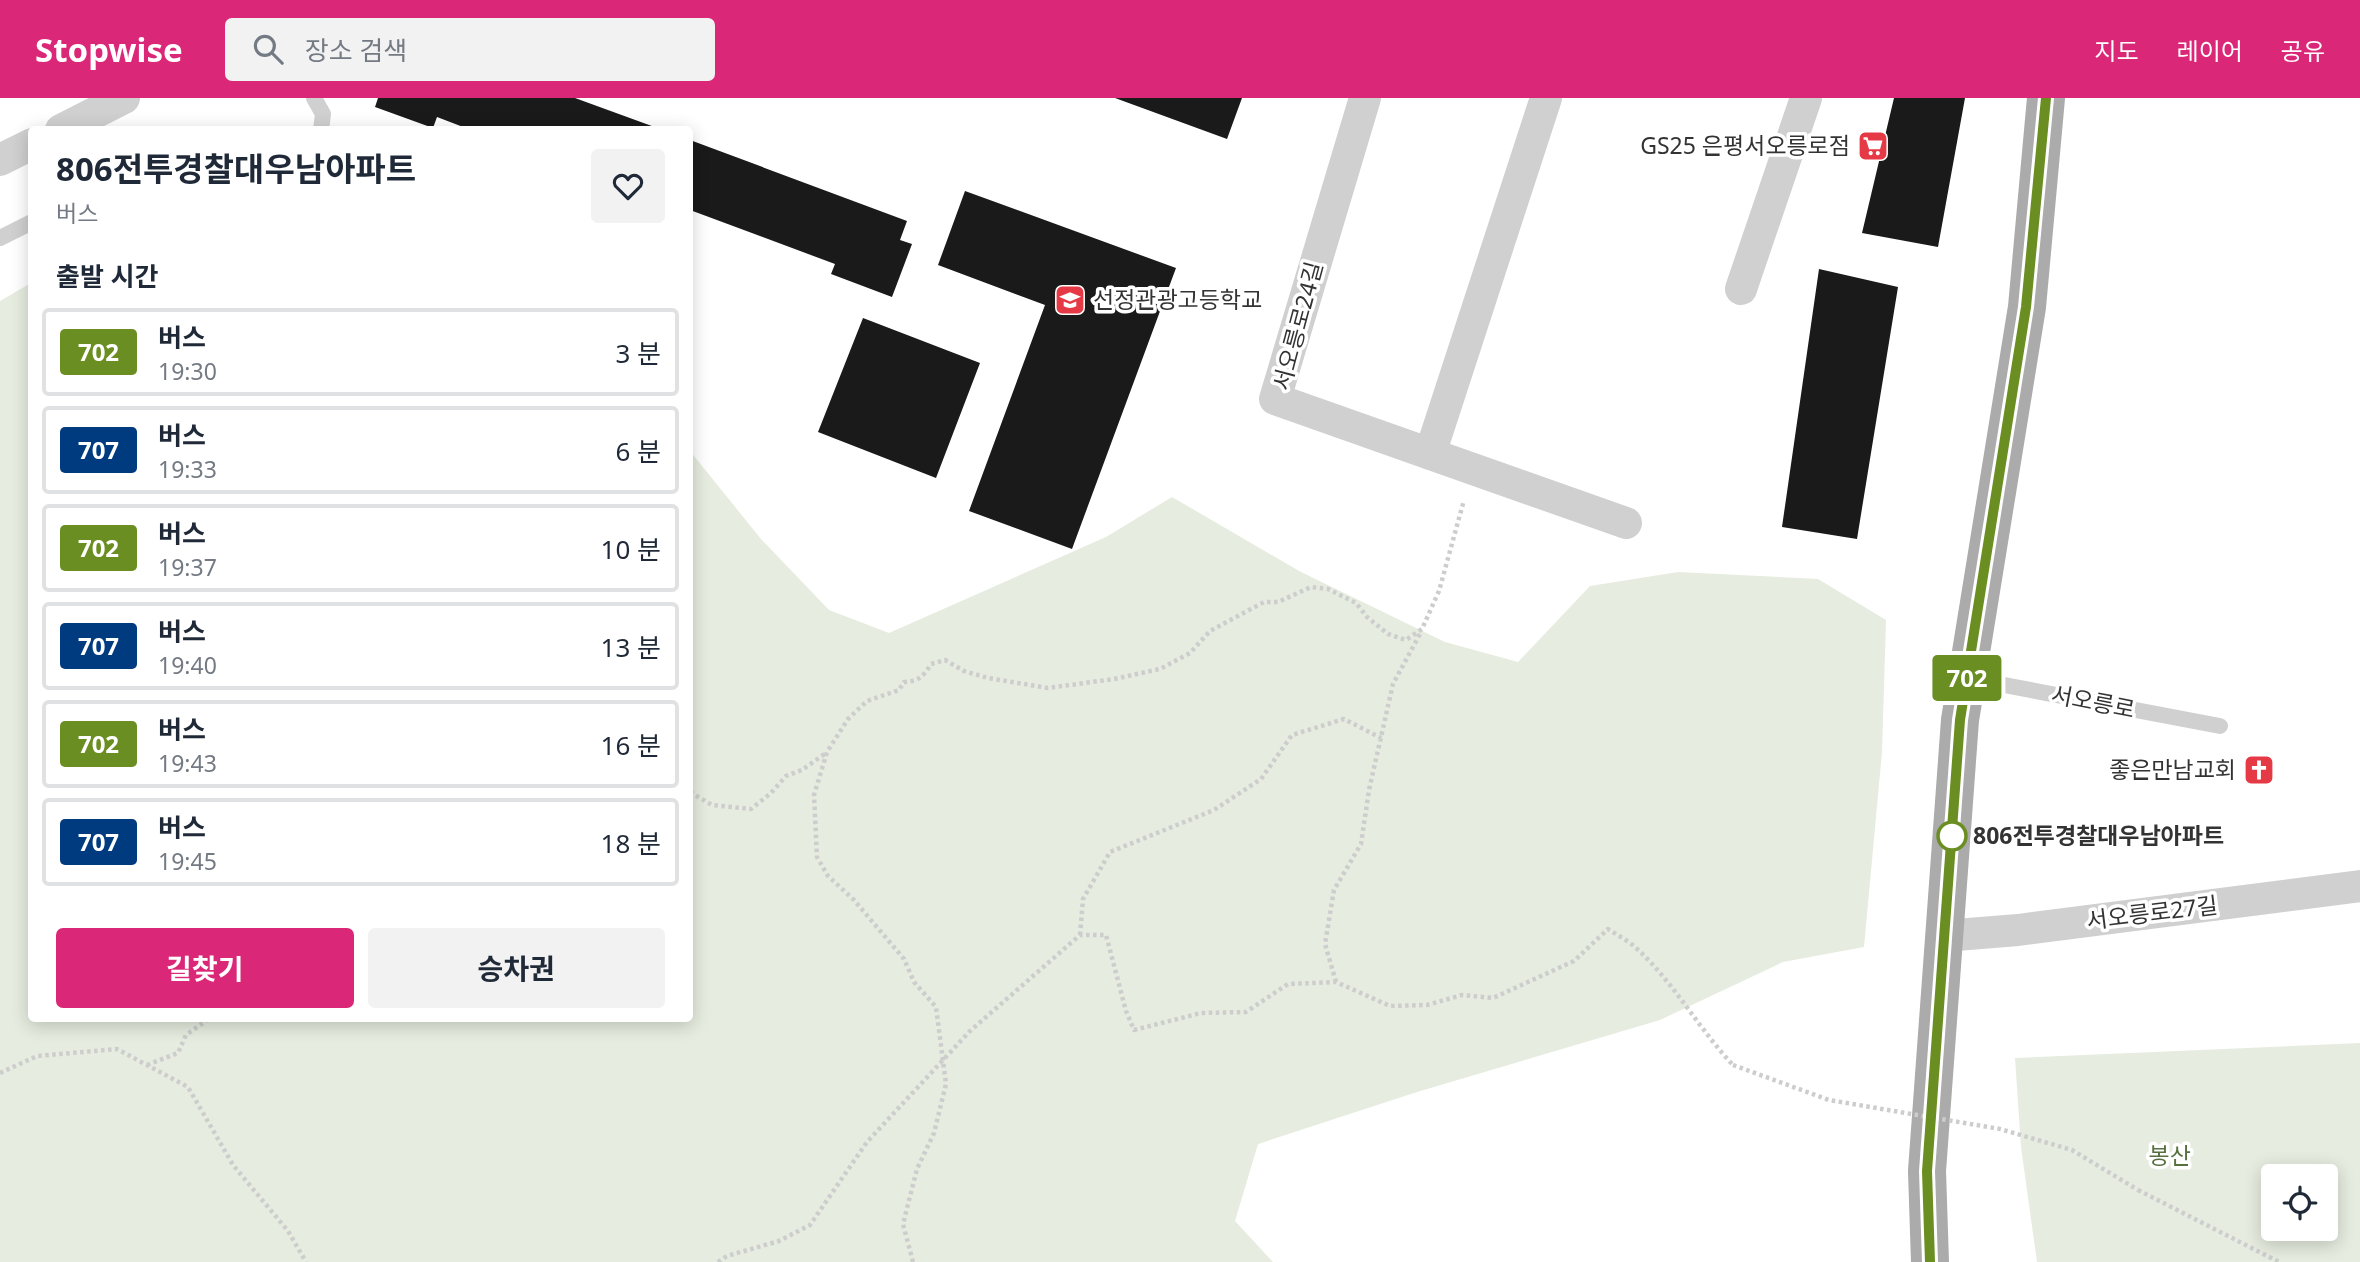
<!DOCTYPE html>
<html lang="ko">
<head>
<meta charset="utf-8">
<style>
  :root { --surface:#fff; --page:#f2f2f3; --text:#1f2937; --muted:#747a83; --line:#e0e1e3; --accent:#db2777 }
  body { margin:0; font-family:"Noto Sans","Noto Sans KR",sans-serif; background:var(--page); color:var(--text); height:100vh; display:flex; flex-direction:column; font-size:26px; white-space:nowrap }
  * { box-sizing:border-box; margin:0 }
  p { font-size:23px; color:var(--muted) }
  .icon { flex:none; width:38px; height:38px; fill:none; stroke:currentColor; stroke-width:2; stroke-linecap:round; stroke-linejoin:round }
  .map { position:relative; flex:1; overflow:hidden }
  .details { position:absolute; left:28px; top:28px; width:665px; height:896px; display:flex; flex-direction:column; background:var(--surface); border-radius:7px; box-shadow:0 4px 18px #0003 }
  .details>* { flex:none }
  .badge { padding:0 14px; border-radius:5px; font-size:24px; line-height:46px }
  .fabs { position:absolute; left:2261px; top:1066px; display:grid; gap:14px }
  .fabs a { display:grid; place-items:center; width:77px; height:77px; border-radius:7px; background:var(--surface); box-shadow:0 4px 18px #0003; font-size:35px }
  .map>.badge { position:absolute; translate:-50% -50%; box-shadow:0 0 0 4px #fff }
  h2 { padding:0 28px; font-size:26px; line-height:63px }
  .round { display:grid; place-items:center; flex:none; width:74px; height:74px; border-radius:7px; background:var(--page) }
  .summary { display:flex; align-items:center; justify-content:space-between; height:119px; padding:0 28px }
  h1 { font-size:33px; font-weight:700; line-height:52px }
  .button { display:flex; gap:14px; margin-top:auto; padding:14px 28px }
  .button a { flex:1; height:80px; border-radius:7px; background:var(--accent); color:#fff; font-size:28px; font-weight:700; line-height:80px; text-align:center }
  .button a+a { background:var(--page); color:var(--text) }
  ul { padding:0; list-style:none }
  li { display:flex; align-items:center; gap:21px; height:88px; margin:0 14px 10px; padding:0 14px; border:4px solid var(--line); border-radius:7px }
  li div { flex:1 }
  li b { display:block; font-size:26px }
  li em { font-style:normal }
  li .badge { min-width:77px; font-weight:700; text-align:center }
  header { display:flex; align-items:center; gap:42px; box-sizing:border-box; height:98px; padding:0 35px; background:var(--accent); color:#fff }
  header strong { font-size:33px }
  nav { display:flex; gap:38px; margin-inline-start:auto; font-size:24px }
  .search { width:490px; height:63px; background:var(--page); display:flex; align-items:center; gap:18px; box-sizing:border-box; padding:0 24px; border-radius:7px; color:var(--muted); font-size:26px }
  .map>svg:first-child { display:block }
</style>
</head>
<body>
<header>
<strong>Stopwise</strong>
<div class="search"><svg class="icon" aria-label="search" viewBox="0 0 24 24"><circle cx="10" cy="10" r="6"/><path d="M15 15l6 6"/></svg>장소 검색</div>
<nav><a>지도</a><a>레이어</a><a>공유</a></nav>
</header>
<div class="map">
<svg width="2360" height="1164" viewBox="0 0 2360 1164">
  <rect width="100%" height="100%" fill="#fff"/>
  <path fill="#e6ecdf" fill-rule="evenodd" d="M31,185l1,735h658v-567l71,88 68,71 60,23 217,-96 66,-40 129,75 144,70 73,20 72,-76 88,-14 140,7 68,41 -4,132 -18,195 -81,15 -123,58 -243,72 -159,52 -23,77 38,41h-1273v-961z
    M2360,945v219h-323l-16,-115 -6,-89zM2273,1078h53v52h-53z"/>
  <path fill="#1a1a1a" d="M378,0h197l85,31 -189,1 -34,-13 -4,11 -58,-21z
    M1115,0h127l-15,41z
    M1894,0h71l-27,149 -76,-14z
    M690,42l217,81 -7,19 12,4 -20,53 -61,-23 4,-10 -145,-54z
    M965,93l211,77 -104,281 -103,-38 76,-206 -107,-40z
    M1819,171l79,18 -41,252 -75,-12z
    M863,220l117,45 -44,115 -118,-46z"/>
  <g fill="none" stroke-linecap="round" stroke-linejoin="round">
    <path stroke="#cdcdcd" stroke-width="4.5" stroke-dasharray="3.5 3.5" stroke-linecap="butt" d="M690,694l22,13 39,4 20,-16 15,-17 16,-6 24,-17
      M1080,837l3,-36 27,-47 104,-42 47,-31 31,-44 52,-16 37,19
      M1336,884l-11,-38 9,-54 27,-46 8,-54 24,-106 28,-52
      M147,967l31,-12 8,-18 24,-17
      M0,975l37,-17 80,-7 71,38 45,78 55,66 18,31
      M2138,1092l141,72
      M718,1164l9,-6 52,-15 31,-16 57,-83 103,-111 110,-96h26l20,76 8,19 67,-17 45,-1 42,-28 48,-2 54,24 37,-1 35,-10 31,3 81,-37 34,-32c9,6 19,11 27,18 38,34 63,81 98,118
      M913,1164l-10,-38 14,-55 17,-36 12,-49 -10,-77 -22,-25 -10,-23 -50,-59 -26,-24 -11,-19 -3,-62 13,-43 21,-33 19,-18 32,-11 5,-8c15,-1 19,-5 27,-18l14,-4 19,11 24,7 60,10 66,-9 46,-10 30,-16 20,-22 54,-29h14l33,-15 17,2 28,14 11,14 21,17 18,6 16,-11 17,-38 25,-91"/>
    <path stroke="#d0d0d0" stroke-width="16" d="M314,0l9,16 -2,16
      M0,140l32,-16
      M1967,580l253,48"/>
    <path stroke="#d0d0d0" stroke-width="32" d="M1365,0l-90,301 351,124
      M61,32l63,-32
      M0,62l32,-16
      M1741,191l65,-191
      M1430,356l116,-356
      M1944,838l74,-6 342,-44"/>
    <path stroke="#ababab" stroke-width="38" d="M1930,1164l-3,-91 33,-451 67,-413 19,-209"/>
    <path stroke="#cdcdcd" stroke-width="4.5" stroke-dasharray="3.5 3.5" stroke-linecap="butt" d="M1733,967l96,35 171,29 72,21 66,40"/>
  </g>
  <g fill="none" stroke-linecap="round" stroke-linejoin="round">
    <g stroke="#fff" stroke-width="16">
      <path id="line" d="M1930,1164l-3,-91 33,-451 66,-413 20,-209"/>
    </g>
    <use href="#line" stroke="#6b8e23" stroke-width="10"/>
  </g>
  <defs>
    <g id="supermarket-square" transform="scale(1.575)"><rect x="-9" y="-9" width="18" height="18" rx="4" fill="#e63946" stroke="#fff"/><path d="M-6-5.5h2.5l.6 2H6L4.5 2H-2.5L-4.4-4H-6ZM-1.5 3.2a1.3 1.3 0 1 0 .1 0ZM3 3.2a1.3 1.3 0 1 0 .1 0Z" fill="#fff"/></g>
    <g id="school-square" transform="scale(1.575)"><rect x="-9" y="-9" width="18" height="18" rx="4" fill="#e63946" stroke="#fff"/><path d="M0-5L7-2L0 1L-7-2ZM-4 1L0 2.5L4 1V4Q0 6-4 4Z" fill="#fff"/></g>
    <g id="church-square" transform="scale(1.575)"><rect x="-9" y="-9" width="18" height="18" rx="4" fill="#e63946" stroke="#fff"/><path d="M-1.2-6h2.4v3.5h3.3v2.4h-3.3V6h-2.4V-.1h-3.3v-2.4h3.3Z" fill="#fff"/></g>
  </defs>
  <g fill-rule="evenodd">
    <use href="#supermarket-square" x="1873" y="48"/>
    <use href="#school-square" x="1070" y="202"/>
    <use href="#church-square" x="2259" y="672"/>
  </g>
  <circle fill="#fff" stroke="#6b8e23" stroke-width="3.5" cx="1952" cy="738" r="14"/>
  <g text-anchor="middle" stroke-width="7" stroke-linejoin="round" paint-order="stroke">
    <g font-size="23" fill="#333" stroke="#fff" text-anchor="end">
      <text x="1850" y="56">GS25 은평서오릉로점</text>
      <text x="1093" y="210" text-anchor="start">선정관광고등학교</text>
      <text x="2236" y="680">좋은만남교회</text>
    </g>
    <g font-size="23" fill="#333" stroke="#fff">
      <text transform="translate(1298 228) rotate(-75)" y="8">서오릉로24길</text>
      <text transform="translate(2093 604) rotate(11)" y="8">서오릉로</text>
      <text transform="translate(2152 815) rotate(-7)" y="8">서오릉로27길</text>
    </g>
    <g font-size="23" font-weight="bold" fill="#333" stroke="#fff" text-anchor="start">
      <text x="1973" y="746">806전투경찰대우남아파트</text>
    </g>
    <g font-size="23" fill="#56703f" stroke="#fff">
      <text x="2170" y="1066">봉산</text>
    </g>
  </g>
</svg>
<div class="fabs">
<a><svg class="icon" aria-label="locate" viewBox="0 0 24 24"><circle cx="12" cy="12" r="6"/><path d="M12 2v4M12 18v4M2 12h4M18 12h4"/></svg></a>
</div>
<b class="badge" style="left:1967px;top:580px;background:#6b8e23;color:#fff">702</b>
<section class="details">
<div class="summary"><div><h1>806전투경찰대우남아파트</h1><p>버스</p></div><a class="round"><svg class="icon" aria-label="heart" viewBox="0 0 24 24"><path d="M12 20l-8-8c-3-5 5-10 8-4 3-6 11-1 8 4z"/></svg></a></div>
<h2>출발 시간</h2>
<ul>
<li><span class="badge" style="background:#6b8e23;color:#fff">702</span><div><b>버스</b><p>19:30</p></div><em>3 분</em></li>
<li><span class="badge" style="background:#003b80;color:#fff">707</span><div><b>버스</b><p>19:33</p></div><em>6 분</em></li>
<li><span class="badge" style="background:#6b8e23;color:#fff">702</span><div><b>버스</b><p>19:37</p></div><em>10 분</em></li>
<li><span class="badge" style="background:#003b80;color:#fff">707</span><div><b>버스</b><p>19:40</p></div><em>13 분</em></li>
<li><span class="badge" style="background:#6b8e23;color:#fff">702</span><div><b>버스</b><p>19:43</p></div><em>16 분</em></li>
<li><span class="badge" style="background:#003b80;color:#fff">707</span><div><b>버스</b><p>19:45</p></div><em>18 분</em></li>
</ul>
<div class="button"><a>길찾기</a><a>승차권</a></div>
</section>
</div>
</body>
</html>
